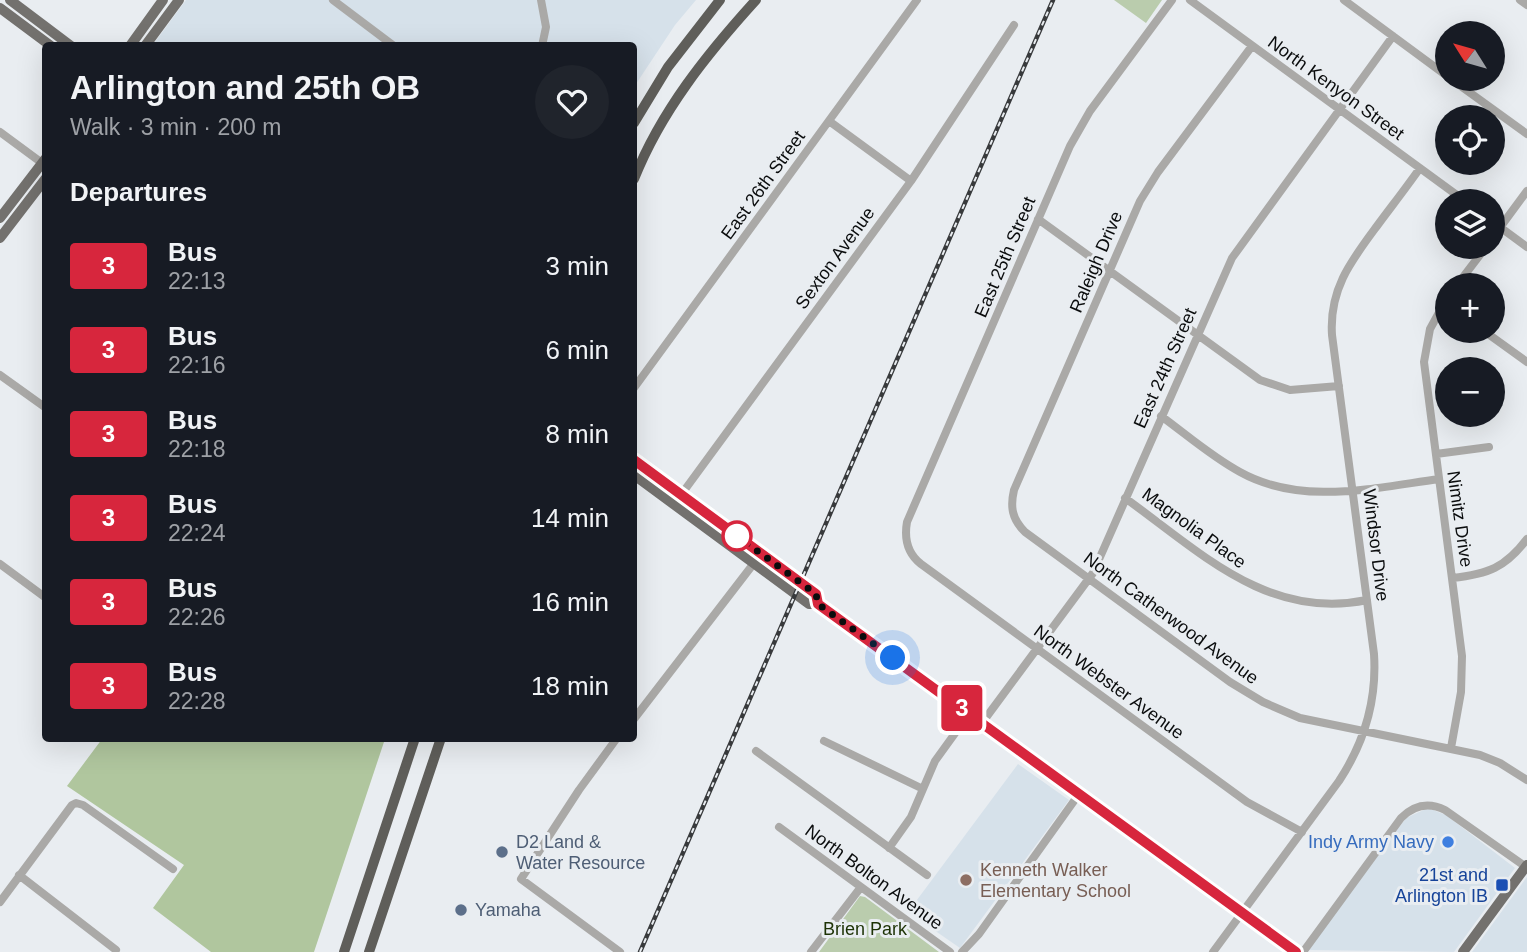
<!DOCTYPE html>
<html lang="en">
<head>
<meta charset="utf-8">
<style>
  :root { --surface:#171b24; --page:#20242c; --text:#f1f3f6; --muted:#9ea1a6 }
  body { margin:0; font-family:Helvetica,sans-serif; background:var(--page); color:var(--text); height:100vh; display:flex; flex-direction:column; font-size:26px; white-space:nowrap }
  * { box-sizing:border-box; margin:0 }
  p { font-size:23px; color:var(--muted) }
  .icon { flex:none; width:38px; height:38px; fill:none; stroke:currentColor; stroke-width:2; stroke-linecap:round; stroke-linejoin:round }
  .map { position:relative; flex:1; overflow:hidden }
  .panel { position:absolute; left:42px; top:42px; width:595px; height:700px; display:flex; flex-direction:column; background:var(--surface); border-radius:7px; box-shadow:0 7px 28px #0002 }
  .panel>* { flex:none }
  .badge { padding:0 14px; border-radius:5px; font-size:24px; line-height:46px }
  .needle { width:46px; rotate:307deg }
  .tools { position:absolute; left:1435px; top:21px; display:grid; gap:14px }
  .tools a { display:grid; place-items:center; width:70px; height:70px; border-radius:50%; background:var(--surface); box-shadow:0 7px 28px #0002; font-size:35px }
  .you { position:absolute; width:35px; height:35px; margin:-18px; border:5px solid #fff; border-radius:50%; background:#1a73e8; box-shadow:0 0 0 10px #1a73e833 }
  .map>.badge { position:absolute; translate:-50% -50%; box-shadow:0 0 0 4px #fff }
  h2 { padding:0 28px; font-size:26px; line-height:63px }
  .round { display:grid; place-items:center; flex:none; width:74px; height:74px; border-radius:37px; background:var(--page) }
  .head { display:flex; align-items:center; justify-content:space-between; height:119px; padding:0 28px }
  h1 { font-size:33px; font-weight:600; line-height:52px }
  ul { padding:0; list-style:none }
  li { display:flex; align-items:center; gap:21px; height:84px; padding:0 28px }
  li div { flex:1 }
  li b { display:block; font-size:26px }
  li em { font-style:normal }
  li .badge { min-width:77px; font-weight:700; text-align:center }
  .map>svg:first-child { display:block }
</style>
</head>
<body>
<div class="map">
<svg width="1527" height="952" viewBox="0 0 1527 952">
  <rect width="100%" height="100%" fill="#e9edf1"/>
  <path fill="#d6e1ea" d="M186,0h510l-21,25 -41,62v-41h-482z
    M1018,764l51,36 -109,148 -52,-36z
    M1428,808l18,7 69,53 -61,84 -146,-2 98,-132z
    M1527,877v75h-55z"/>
  <path fill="#baccad" d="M1114,0h48l-16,23z
    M860,896l5,1 74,55h-120z"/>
  <path fill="#b0c69e" d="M102,739h283l-71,213h-103l-58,-44 31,-43 -117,-79z"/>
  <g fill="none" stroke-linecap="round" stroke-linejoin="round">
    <path stroke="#aaa9a7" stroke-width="8" d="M333,0l61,46
      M541,0l5,27 -4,19
      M1172,0l-82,111 -20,35 -163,376c-3,17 0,31 14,42l326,238 55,30
      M1190,0l275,201
      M1344,0l103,76
      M1520,0l7,5
      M1252,46l-94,126 -18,29 -126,289c-4,17 -2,29 11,42l205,150 33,20 37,16 180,37 20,8 27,17
      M1451,79l76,55
      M829,121l82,60
      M0,132l42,31
      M1038,219l222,161 30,10 49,-4
      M1493,222l34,25
      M1493,237l34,-46
      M1457,285l29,-38
      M1447,298l-17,31 -6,33 38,294 -1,36 -10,56
      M1484,331l43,31
      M0,375l46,33
      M634,388l283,-388
      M1161,416c26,19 51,41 79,56 61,34 133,16 199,7
      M1436,454l53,-7
      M1125,498c74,53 143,123 242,102
      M678,499l233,-318 103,-156
      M0,564l46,34
      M1452,578c36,-4 53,-10 75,-39
      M634,719l127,-165
      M982,723l111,-150 139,-315 161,-222
      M617,738l-38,52 -58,89 99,73
      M824,741l99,48
      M756,751l171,124
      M779,827l171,125
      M889,848l22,-31 24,-56 34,-47
      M19,875l97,75
      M0,902l72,-97 4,-2 7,2 90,64
      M811,952l50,-65
      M962,952l17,-18 100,-140
      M1213,952l126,-171c25,-38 38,-81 35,-127l-42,-319c-3,-46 19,-74 45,-109 14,-19 29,-38 43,-58
      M1303,952l98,-134c13,-13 28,-16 44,-8l81,57"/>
    <path stroke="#73716e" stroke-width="10" d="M10,0l61,46
      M0,8l51,38
      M130,46l33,-46
      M145,46l34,-46
      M0,218l46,-60
      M0,238l46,-60
      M634,460l182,134 2,10
      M634,475l175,129h9l478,348
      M1463,952l64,-87"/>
    <path stroke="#5f5e5a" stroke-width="10" d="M634,123l34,-56 52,-67
      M634,179c27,-68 73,-125 122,-179
      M344,952l71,-214
      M369,952l72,-214"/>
    <g stroke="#383a3c" stroke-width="4.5">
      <path id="rail" d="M640,952l413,-952"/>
    </g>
    <use href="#rail" stroke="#e9edf1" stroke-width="2" stroke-dasharray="5" stroke-linecap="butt"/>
  </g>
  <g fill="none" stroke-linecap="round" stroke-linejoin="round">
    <g stroke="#fff" stroke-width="16">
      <path id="line" d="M634,460l182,134 2,10 478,348"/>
    </g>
    <use href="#line" stroke="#d7263d" stroke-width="10"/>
    <path stroke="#0a0c0d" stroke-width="7" stroke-dasharray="0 12.6" d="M737,536l79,58 2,10 75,54"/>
  </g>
  <circle fill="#fff" stroke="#d7263d" stroke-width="3.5" cx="737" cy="536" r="14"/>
  <circle fill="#3f7fe0" stroke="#e9edf1" stroke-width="2.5" cx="1448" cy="842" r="7"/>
  <g fill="#5c6f8a" stroke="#e9edf1" stroke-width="2.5">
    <circle cx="502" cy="852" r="7"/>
    <circle cx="461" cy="910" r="7"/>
  </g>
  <circle fill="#8d6e63" stroke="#e9edf1" stroke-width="2.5" cx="966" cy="880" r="7"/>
  <rect fill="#1a4fb4" stroke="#e9edf1" stroke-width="2.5" x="1495" y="878" width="14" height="14" rx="3.5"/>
  <g text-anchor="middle" stroke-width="6" stroke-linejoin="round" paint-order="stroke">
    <g font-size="18" fill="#0a0c0d" stroke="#e9edf1">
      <text transform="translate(1336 88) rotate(36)" y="6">North Kenyon Street</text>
      <text transform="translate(763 185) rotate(-54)" y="6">East 26th Street</text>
      <text transform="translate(1005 257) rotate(-67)" y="6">East 25th Street</text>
      <text transform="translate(835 258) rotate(-54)" y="6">Sexton Avenue</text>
      <text transform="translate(1096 262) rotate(-67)" y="6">Raleigh Drive</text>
      <text transform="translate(1165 368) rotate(-66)" y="6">East 24th Street</text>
      <text transform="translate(1460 519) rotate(82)" y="6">Nimitz Drive</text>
      <text transform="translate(1194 528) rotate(36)" y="6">Magnolia Place</text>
      <text transform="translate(1376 545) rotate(83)" y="6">Windsor Drive</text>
      <text transform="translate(1171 618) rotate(36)" y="6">North Catherwood Avenue</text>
      <text transform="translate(1109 682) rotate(36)" y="6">North Webster Avenue</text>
      <text transform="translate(874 877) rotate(36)" y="6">North Bolton Avenue</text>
    </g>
    <g font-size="18" fill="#4e5e75" stroke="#e9edf1" text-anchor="start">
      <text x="516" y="848">D2 Land &amp;<tspan x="516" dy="21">Water Resource</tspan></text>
      <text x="475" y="916">Yamaha</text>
    </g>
    <g font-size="18" fill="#366cbe" stroke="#e9edf1" text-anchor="end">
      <text x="1434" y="848">Indy Army Navy</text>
    </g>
    <g font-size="18" fill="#785e54" stroke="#e9edf1" text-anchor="start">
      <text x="980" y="876">Kenneth Walker<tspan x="980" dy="21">Elementary School</tspan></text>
    </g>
    <g font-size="18" fill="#164399" stroke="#e9edf1" text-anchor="end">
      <text x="1488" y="881">21st and<tspan x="1488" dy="21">Arlington IB</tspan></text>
    </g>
    <g font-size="18" fill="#1d3205" stroke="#e9edf1">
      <text x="865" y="935">Brien Park</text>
    </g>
  </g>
</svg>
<div class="tools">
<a><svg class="needle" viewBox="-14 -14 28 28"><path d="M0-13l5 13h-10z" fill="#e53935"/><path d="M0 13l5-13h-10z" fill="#9ea1a6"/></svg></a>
<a><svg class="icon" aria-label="locate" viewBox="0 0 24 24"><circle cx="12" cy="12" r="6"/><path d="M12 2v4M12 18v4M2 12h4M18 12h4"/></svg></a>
<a><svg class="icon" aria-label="layers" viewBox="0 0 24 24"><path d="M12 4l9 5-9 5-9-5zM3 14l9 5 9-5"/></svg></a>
<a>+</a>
<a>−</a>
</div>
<div class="you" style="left:893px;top:658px"></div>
<b class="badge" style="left:962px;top:708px;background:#d7263d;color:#fff">3</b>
<section class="panel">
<div class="head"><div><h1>Arlington and 25th OB</h1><p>Walk · 3 min · 200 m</p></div><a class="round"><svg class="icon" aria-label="heart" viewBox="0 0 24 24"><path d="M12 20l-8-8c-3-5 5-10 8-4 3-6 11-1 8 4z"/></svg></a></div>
<h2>Departures</h2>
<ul>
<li><span class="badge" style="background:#d7263d;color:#fff">3</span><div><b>Bus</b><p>22:13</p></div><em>3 min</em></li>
<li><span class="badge" style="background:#d7263d;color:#fff">3</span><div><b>Bus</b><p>22:16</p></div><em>6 min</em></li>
<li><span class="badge" style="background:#d7263d;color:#fff">3</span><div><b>Bus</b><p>22:18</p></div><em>8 min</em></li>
<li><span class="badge" style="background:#d7263d;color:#fff">3</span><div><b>Bus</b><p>22:24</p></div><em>14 min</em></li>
<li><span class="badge" style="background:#d7263d;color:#fff">3</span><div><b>Bus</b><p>22:26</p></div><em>16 min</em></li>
<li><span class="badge" style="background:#d7263d;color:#fff">3</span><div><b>Bus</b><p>22:28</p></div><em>18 min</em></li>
</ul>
</section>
</div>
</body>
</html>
